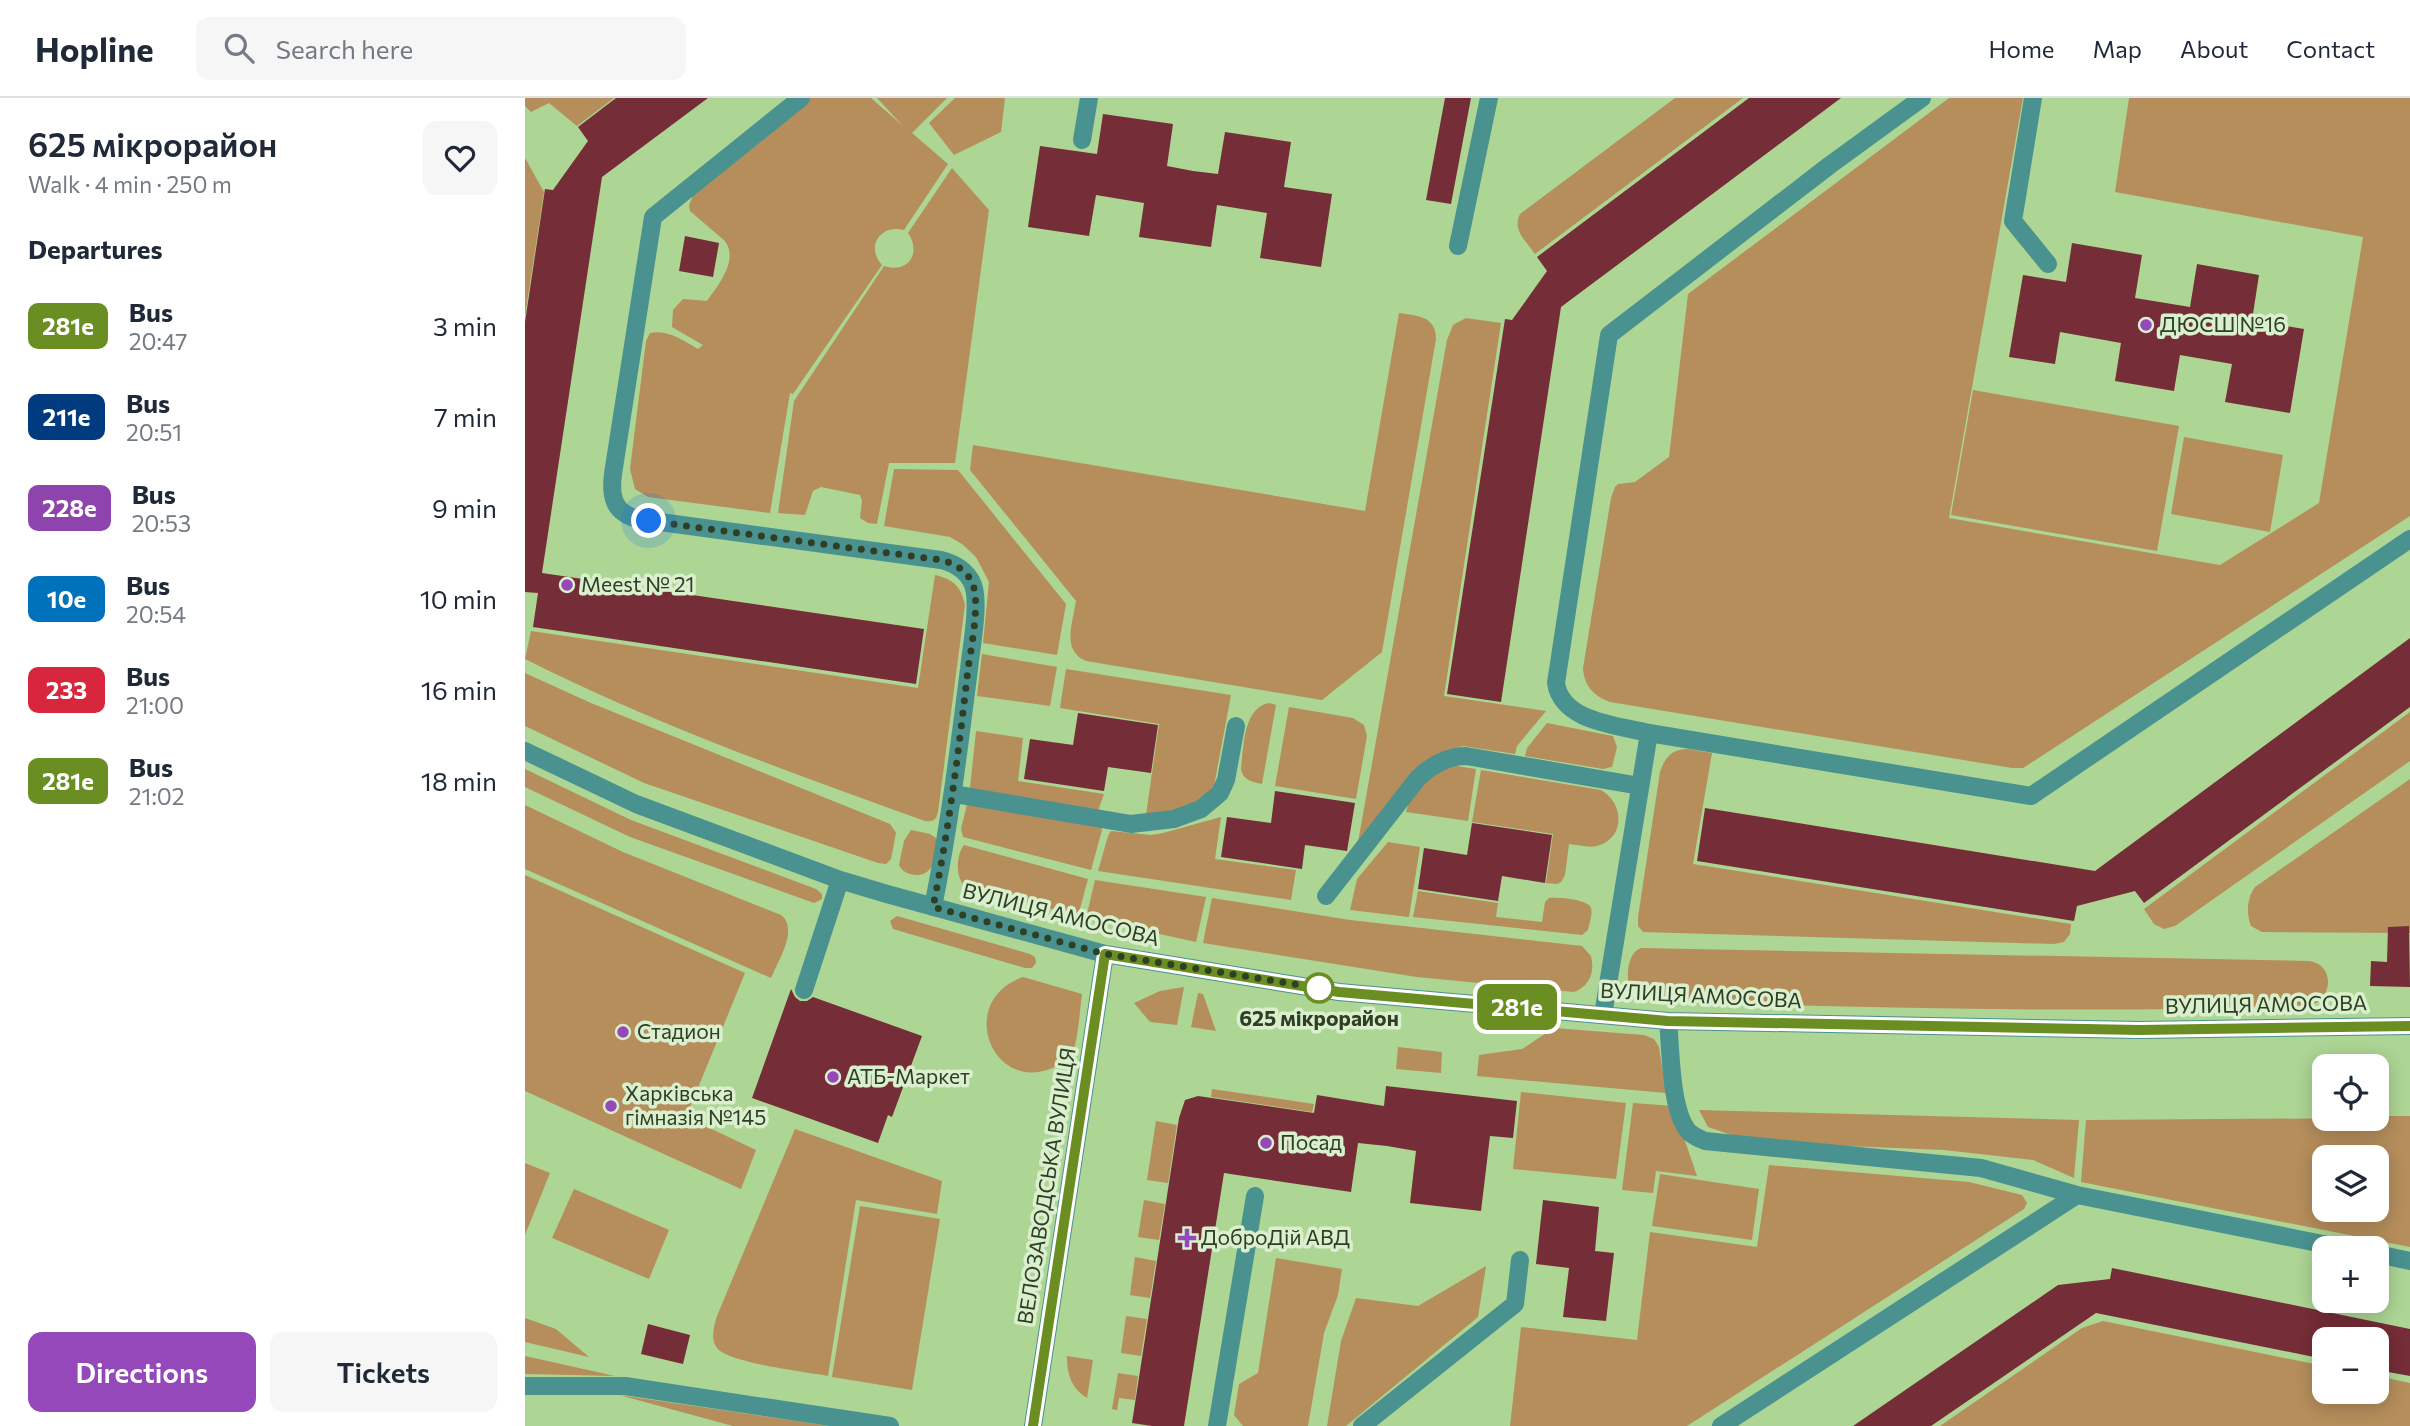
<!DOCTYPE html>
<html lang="en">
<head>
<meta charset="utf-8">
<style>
  :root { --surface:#fff; --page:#f6f6f7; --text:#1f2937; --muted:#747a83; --line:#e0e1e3; --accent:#9548b9 }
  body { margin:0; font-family:Commissioner,sans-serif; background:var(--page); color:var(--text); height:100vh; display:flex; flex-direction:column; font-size:26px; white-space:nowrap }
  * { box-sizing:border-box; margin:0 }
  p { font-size:23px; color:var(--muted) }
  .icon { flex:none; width:38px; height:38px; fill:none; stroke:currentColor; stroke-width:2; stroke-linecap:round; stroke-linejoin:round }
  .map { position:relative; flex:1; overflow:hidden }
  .panel { display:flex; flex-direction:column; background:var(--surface); width:525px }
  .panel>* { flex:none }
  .badge { padding:0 14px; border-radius:10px; font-size:24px; line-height:46px }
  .controls { position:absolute; left:1787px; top:956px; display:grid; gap:14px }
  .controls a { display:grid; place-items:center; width:77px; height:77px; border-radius:14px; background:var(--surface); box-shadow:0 4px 18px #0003; font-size:35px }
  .you { position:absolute; width:35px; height:35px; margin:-18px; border:5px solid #fff; border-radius:50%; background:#1a73e8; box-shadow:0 0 0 10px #1a73e833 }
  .map>.badge { position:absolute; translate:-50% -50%; box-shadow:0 0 0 4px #fff }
  h2 { padding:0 28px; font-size:26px; line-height:63px }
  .round { display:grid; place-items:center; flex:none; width:74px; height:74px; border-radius:14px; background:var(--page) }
  .headline { display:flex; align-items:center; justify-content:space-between; height:119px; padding:0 28px }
  h1 { font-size:33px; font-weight:600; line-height:52px }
  .cta { display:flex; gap:14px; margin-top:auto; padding:14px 28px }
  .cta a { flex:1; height:80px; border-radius:14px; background:var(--accent); color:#fff; font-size:28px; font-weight:600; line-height:80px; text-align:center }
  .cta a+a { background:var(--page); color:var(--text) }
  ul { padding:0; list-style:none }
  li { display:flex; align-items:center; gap:21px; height:91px; padding:0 28px }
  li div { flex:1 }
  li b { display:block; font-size:26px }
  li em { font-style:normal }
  li .badge { min-width:77px; font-weight:700; text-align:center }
  header { display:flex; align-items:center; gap:42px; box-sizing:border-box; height:98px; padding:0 35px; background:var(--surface); border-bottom:2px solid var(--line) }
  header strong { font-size:33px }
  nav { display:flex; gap:38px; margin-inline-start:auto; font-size:24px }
  .search { width:490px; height:63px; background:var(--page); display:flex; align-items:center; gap:18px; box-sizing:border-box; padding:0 24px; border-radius:14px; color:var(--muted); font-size:26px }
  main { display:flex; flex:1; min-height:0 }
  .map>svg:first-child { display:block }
</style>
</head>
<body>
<header>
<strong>Hopline</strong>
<div class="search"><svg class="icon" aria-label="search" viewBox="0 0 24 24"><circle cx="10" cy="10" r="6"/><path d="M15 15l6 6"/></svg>Search here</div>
<nav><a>Home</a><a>Map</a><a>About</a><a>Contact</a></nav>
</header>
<main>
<section class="panel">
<div class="headline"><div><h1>625 мікрорайон</h1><p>Walk · 4 min · 250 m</p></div><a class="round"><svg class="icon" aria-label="heart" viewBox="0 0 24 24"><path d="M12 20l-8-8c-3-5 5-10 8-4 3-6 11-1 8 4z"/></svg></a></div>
<h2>Departures</h2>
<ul>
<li><span class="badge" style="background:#6b8e23;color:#fff">281е</span><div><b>Bus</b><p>20:47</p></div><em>3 min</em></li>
<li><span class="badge" style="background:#003b80;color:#fff">211е</span><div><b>Bus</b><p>20:51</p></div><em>7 min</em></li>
<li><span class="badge" style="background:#8e44ad;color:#fff">228е</span><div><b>Bus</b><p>20:53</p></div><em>9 min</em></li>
<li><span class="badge" style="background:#0072bc;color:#fff">10е</span><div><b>Bus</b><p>20:54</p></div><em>10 min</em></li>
<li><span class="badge" style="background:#d7263d;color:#fff">233</span><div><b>Bus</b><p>21:00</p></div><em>16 min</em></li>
<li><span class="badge" style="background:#6b8e23;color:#fff">281е</span><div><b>Bus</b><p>21:02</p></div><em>18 min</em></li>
</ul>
<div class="cta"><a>Directions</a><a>Tickets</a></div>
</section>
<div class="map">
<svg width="1885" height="1328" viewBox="0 0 1885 1328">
  <rect width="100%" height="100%" fill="#add594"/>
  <path fill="#b58e5b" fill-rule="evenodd" d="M0,0h89l-37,28 -28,-23 -18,9 -6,-6z
    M285,0h61l31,27 -25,-27h70l-35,35 36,31 -44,66c-23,-6 -39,16 -22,35l-89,129 -3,-1 -20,120 -122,-16 -13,-8 -5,-20 16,-128 4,-8c18,-4 34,8 48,16l5,-4 -31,-18 1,-17 10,-11 24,2c11,-15 32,-41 18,-60l-35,-30 -1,-6 6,-14z
    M430,0h50l-4,34 -47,23 -25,-32z
    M1150,0h68l-208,156c-9,-13 -23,-24 -15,-40z
    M1424,0h74l-74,420 271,47 99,-62 44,-266 -248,-45 14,-94h281v418l-387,252h-11l-402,-66c-16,-6 -26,-16 -27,-34l28,-170 4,-11 3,-3 17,-2 34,-25 19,-163z
    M0,60l19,34 -19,124z
    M427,70l37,42 -34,253h-66l-12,61 -9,-1 -8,-5 2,-17 -2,-6 -39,-8 -8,4 -8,24 -27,-2 16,-112 90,-135c24,8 38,-13 24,-33z
    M874,215c19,3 37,3 37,26l-54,313 -60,48 -236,-39c-25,-10 -13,-39 -10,-60l-106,-131 3,-25 392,66z
    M941,220l35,5 -57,373 102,15 -29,35 -2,8 -52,-8 -22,7 -84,95 90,-508 6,-15z
    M1448,292l206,36 -22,125 -206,-36z
    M1659,339l99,18 -13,77 -99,-18z
    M369,371l64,1 108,134 -9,51 -74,-12 6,-61 -13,-25 -14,-13 -12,-7 -66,-11z
    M410,477c18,4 26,11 30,30l-27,207c-2,8 -4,10 -13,9 -136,-49 -271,-97 -400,-162l6,-28 387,57z
    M457,556l75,13 -7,39 -73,-10z
    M541,571l165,26 -17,91 -23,22 -45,7 13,-91 -99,-16z
    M0,575l66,30 299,121 6,9 -5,26 -5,5 -8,-1 -234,-80 -119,-57z
    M744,605l7,2 -14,79c-10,-2 -20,-4 -21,-16 3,-22 2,-60 28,-65z
    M764,609l64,11 11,7 3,11 -11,63 -81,-13z
    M1885,614v49l-235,165 -11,3 -10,-5 -10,-15z
    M1022,625l66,13 4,11 -5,20 -9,2 -78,-13 2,-8z
    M451,633l47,7 -5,43 86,13 -6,17 -128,-23z
    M1163,651l24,4 -19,111 378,60 -1,10 -6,8 -10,2 -411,-12 -5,-6v-9l22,-145c5,-15 12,-23 28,-23z
    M918,666l33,5 -8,52 -62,-9 4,-14z
    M0,671l106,51 185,69 6,5v5l-8,4 -184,-66 -105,-50z
    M956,672l120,20c23,13 25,48 -4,56 -9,2 -19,-1 -28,-2l-4,31 -4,7 -4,2 -11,-1 7,-49 -81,-12z
    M1885,681v154l-148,-1 -11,-6c-5,-13 -4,-28 4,-39z
    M442,706l133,20 2,6 -11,40 -128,-33 -2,-8z
    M0,707l98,47 158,63c18,14 -3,46 -10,63l-246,-109z
    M696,719l-6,42 81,11 -5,30 -193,-29 10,-35 3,-5 40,4 12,-2z
    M386,732l19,4 6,4c0,9 0,26 -8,33 -8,8 -26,3 -29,-6l5,-24z
    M863,744l32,5 -11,70 -59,-7 7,-31z
    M439,747l124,34 -10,37 -113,-30c-10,-9 -9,-31 -1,-41z
    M0,777l220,98 -59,144 70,33 -15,39 -216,-98z
    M570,782l111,17 -10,45 -110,-24z
    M893,793l80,12 -2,14 46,5 3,-20 4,-4c8,-1 39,1 42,10 2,6 -2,16 -3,22l-6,5 -169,-18z
    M687,800l138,22 232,26 9,10c4,16 -1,30 -17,36l-157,-15 -214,-34z
    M372,818l133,38 5,3 1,6 -4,5h-7l-132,-39 -3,-8z
    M1116,850l668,13c26,3 24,38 2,44 -176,8 -352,4 -529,0 -28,-1 -133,1 -151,-13 -6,-12 -4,-40 10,-44z
    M498,879l59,17c-2,14 -4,49 -10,59 -4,7 -14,13 -22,16 -60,22 -93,-69 -27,-92z
    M659,889l-7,38 -27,-3 -16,-19 26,-12z
    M673,895l5,1 13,37 -25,-4z
    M1029,930l90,7 10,4 5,8 7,46 -189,-17 2,-21 43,-6z
    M873,949l44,5 -1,21 -45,-4z
    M687,991l102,15 -2,8 -101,-15z
    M996,994l105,11 -10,76 -103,-10z
    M1108,1005l40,3 24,70 -41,-5 -3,22 -31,-3z
    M1174,1012l380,10 -5,58 -41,-18 -89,-10 -146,-6 -55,-5 -35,-12z
    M1852,1018h33v131l-329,-65 5,-62 291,-2zM1799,1059h53v52h-53z
    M631,1023l21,4 -9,58 -21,-3z
    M270,1031l147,52 -5,33 -81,-14 -28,176c-21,-4 -100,-13 -111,-28 -7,-9 -3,-22 0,-32z
    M0,1065l25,10 -25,62z
    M1244,1067l200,17 53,13 5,8 -3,6 -337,217h-177l11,-99 116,13 13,-108 107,15z
    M1135,1076l99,15 -7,51 -100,-14z
    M49,1091l95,41 -20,49 -97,-41z
    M619,1102l21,4 -6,36 -21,-3z
    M335,1108l80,13 -28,171 -80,-13z
    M610,1159l21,4 -6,37 -20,-3z
    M751,1160l66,11 -4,26 -14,38 -16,93h-65l-9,-11 5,-31 19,-11z
    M961,1168l-8,51 -132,109h-19l14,-85 15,-43 62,8z
    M601,1218l21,3 -6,37 -20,-3z
    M0,1220l31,11 33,28 -64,-15z
    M1578,1223l221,45v25h53v-15l33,7v43h-470l142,-98z
    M0,1258l90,20 -90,-2z
    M542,1258l26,4 -6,38c-16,-10 -20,-24 -20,-42z
    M593,1275l20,3 -3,24 -16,-2 -2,12 -5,-1z
    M94,1297l211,31h-97z"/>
  <path fill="#752d37" d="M91,0h92l-106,79 -60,396 382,56 -8,55 -383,-57 5,-34 -13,-1v-270l20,-133 8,1 35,-49 -10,-14z
    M920,0h26l-20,106 -25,-4z
    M1224,0h92l-280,209 -60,395 -54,-8 58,-375 7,1 35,-49 -10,-14z
    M578,16l70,10 -6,42 26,5 25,3 7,-42 66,10 -7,45 48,7 -11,73 -61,-9 7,-45 -50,-8 -6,42 -72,-10 5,-34 -48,-8 -7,41 -61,-9 12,-81 57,8z
    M160,138l34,7 -6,34 -34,-6z
    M1547,145l70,12 -7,43 55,9 7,-43 62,11 -7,45 52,9 -14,84 -65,-11 7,-38 -52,-9 -6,36 -59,-10 6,-38 -61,-11 -5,32 -46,-7 14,-82 43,7z
    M1885,540v69l-266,196 -9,-12 -58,15 -3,15 -377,-60 8,-53 390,63z
    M553,615l80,12 -7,48 -43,-6 -4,24 -80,-12 6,-40 43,6z
    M750,693l80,12 -8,48 -42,-6 -3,24 -81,-12 6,-40 44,6z
    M947,725l80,12 -7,48 -43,-7 -4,25 -80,-12 6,-41 43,7z
    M1884,828l1,61 -40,-1 1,-25 16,1 1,-35z
    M266,891l4,8 5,4h7l6,-4 109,39 -30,81 -4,-2 -10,28 -126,-45z
    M861,988l131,15 -4,37 -23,-2 -9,75 -71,-8 6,-52 -29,-5 -29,-3 -7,49 -127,-19 -40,253h-32l-20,-3 47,-305 6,-18 13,-4 116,17 3,-18 67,11z
    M1018,1102l56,7 -4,44 19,2 -8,68 -43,-4 6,-49 -33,-4z
    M1587,1170l298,61v47l-33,-6v-31h-53v20l-228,-46 -165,113h-78l205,-141 52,-6z
    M123,1226l42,11 -7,29 -42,-10z"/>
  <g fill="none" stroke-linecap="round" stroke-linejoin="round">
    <path stroke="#499290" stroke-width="18" d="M276,0l-148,119 -40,257c-3,23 1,39 25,45l303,41c13,3 27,11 32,25 7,18 -2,64 -4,84 -10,80 -20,159 -36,238
      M1508,0l-20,123 35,43
      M557,42l7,-42
      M933,148l31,-148
      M1124,635c-32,-8 -87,-11 -93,-50l53,-348 221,-170 92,-67
      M0,653l111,53 204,76 47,14 218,60 234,38 329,29 471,9 271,-4
      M429,696l177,30 43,-5 27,-10 19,-16 6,-13 10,-54
      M801,798l92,-118c14,-13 29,-22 48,-22l174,30
      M279,892l36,-110
      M1078,917l46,-282 382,63 379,-257
      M1143,923c3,28 2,92 22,112 4,3 10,6 15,8l276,27 96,27 266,53
      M1852,1156l33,7
      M0,1288h100l265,40
      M508,1328l72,-472
      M692,1328l38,-230
      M837,1328l153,-122 5,-44
      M1196,1328l356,-231"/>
  </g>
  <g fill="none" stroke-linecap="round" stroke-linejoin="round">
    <g stroke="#fff" stroke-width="16">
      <path id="line" d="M508,1328l72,-472 234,38 329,29 471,9 271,-4"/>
    </g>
    <use href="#line" stroke="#6b8e23" stroke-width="10"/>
    <path stroke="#2e3f24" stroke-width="7" stroke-dasharray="0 12.6" d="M124,423l292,39c13,3 27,11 32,25 7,18 -2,64 -5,84 -9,80 -19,159 -35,238l172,47 214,34"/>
  </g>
  <g fill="#9548b9" stroke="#daefce" stroke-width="2.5">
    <circle cx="1621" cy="227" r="7"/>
    <circle cx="42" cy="487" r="7"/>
    <circle cx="98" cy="934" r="7"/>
    <circle cx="308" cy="979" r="7"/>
    <circle cx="86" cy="1008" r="7"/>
    <circle cx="741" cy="1045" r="7"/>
    <path d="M658.5 1129.5h7v7h7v7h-7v7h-7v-7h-7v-7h7z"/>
  </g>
  <circle fill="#fff" stroke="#6b8e23" stroke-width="3.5" cx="794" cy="890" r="14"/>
  <g text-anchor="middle" stroke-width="7" stroke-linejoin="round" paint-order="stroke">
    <g font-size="21" fill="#2e3f24" stroke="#daefce" text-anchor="start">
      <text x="1635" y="234">ДЮСШ №16</text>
      <text x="56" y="494">Meest № 21</text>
      <text x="112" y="941">Стадион</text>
      <text x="322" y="986">АТБ-Маркет</text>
      <text x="100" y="1003">Харківська<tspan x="100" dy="24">гімназія №145</tspan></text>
      <text x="755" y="1052">Посад</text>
      <text x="676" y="1147">ДоброДій АВД</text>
    </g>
    <g font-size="21" fill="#2e3f24" stroke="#daefce">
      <text transform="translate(536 817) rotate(14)" y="7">ВУЛИЦЯ АМОСОВА</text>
      <text transform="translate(1176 898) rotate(3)" y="7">ВУЛИЦЯ АМОСОВА</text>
      <text transform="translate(1741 907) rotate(-1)" y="7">ВУЛИЦЯ АМОСОВА</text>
      <text transform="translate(522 1088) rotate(-81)" y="7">ВЕЛОЗАВОДСЬКА ВУЛИЦЯ</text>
    </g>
    <g font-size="21" font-weight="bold" fill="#2e3f24" stroke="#daefce">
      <text x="794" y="928">625 мікрорайон</text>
    </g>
  </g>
</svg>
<div class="controls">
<a><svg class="icon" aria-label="locate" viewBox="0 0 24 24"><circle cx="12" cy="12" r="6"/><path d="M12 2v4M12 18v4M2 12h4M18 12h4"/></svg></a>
<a><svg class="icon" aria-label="layers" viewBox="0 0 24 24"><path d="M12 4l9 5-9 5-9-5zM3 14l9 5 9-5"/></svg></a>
<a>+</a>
<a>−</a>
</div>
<div class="you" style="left:124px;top:423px"></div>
<b class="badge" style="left:992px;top:909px;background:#6b8e23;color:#fff">281е</b>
</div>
</main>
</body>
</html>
